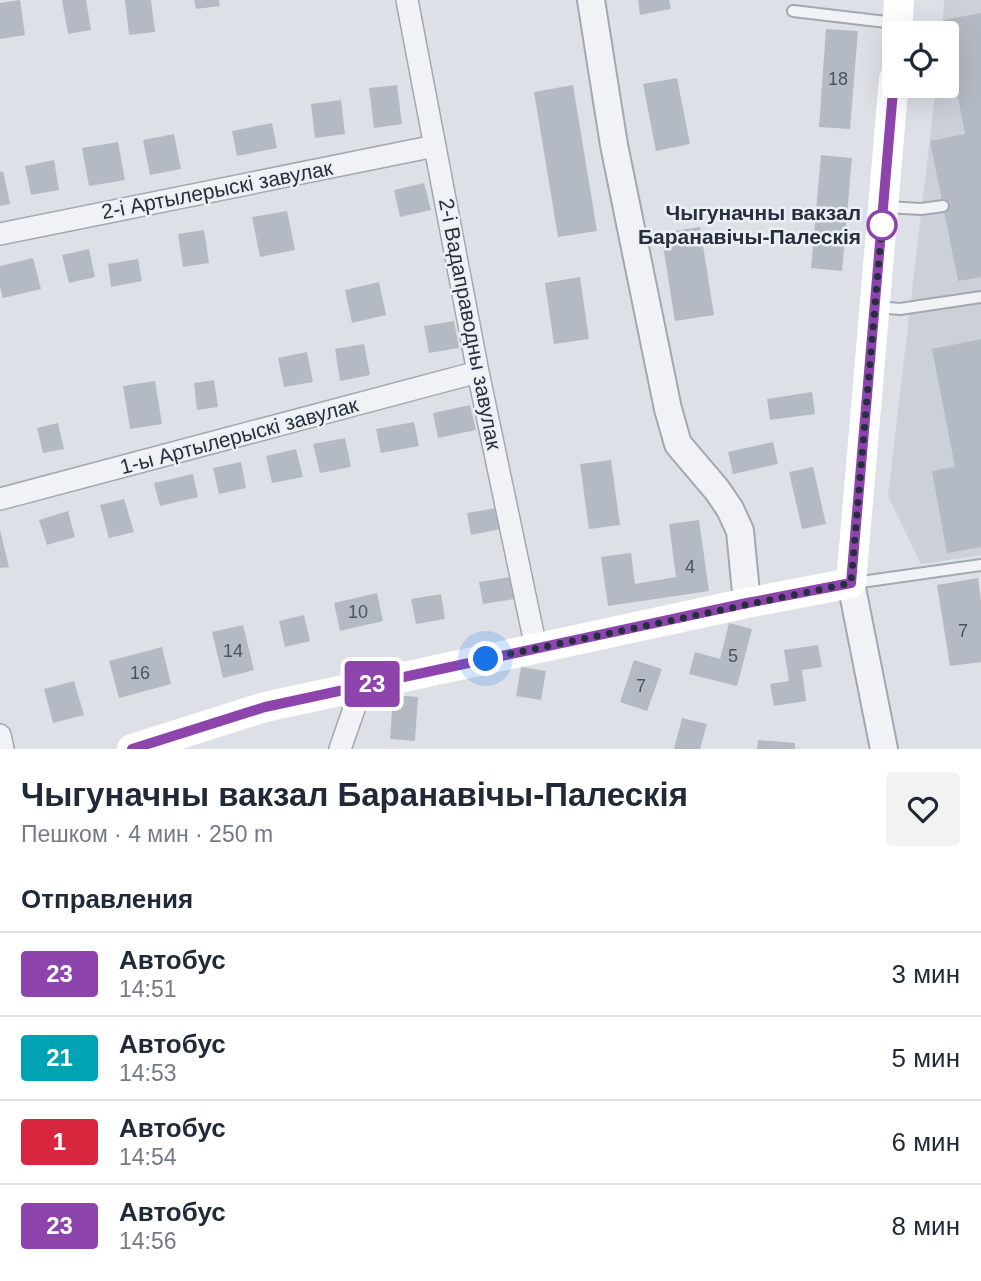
<!DOCTYPE html>
<html lang="ru">
<head>
<meta charset="utf-8">
<style>
  :root { --surface:#fff; --page:#f2f2f3; --text:#1f2937; --muted:#747a83; --line:#e0e1e3 }
  body { margin:0; font-family:Arial,sans-serif; background:var(--page); color:var(--text); height:100vh; display:flex; flex-direction:column; font-size:26px; white-space:nowrap }
  * { box-sizing:border-box; margin:0 }
  p { font-size:23px; color:var(--muted) }
  .icon { flex:none; width:38px; height:38px; fill:none; stroke:currentColor; stroke-width:2; stroke-linecap:round; stroke-linejoin:round }
  .map { position:relative; height:749px; overflow:hidden }
  .drawer { display:flex; flex-direction:column; background:var(--surface); flex:1 }
  .drawer>* { flex:none }
  .badge { padding:0 14px; border-radius:5px; font-size:24px; line-height:46px }
  .controls { position:absolute; left:882px; top:21px; display:grid; gap:14px }
  .controls a { display:grid; place-items:center; width:77px; height:77px; border-radius:7px; background:var(--surface); box-shadow:0 7px 28px #0002; font-size:35px }
  .you { position:absolute; width:35px; height:35px; margin:-18px; border:5px solid #fff; border-radius:50%; background:#1a73e8; box-shadow:0 0 0 10px #1a73e833 }
  .map>.badge { position:absolute; translate:-50% -50%; box-shadow:0 0 0 4px #fff }
  h2 { padding:0 21px; font-size:26px; line-height:63px }
  .round { display:grid; place-items:center; flex:none; width:74px; height:74px; border-radius:7px; background:var(--page) }
  .overview { display:flex; align-items:center; justify-content:space-between; height:119px; padding:0 21px }
  h1 { font-size:33px; font-weight:700; line-height:52px }
  ul { padding:0; list-style:none }
  li { display:flex; align-items:center; gap:21px; height:84px; padding:0 21px; border-top:2px solid var(--line) }
  li div { flex:1 }
  li b { display:block; font-size:26px }
  li em { font-style:normal }
  li .badge { min-width:77px; font-weight:700; text-align:center }
  .map>svg:first-child { display:block }
</style>
</head>
<body>
<div class="map">
<svg width="981" height="749" viewBox="0 0 981 749">
  <rect width="100%" height="100%" fill="#dde1e7"/>
  <path fill="#cbd0d9" d="M944,0h37v555l-60,9 -33,-68 48,-410h11v-53h-5z"/>
  <path fill="#b4bac4" d="M20,0l5,35 -25,4v-36z
    M62,0h24l5,30 -23,4z
    M125,0h26l4,32 -26,3z
    M194,0h25l1,6 -24,3z
    M638,0h31l2,9 -31,6z
    M981,13v264l-23,4 -28,-140 35,-7 -22,-114z
    M826,29l32,2 -8,98 -31,-2z
    M677,78l13,66 -34,7 -13,-67z
    M397,85l5,39 -28,4 -5,-40z
    M573,85l24,146 -39,6 -24,-145z
    M341,100l4,34 -30,4 -4,-34z
    M272,123l5,25 -40,8 -5,-25z
    M174,134l7,35 -31,6 -7,-35z
    M118,142l7,38 -36,6 -7,-38z
    M821,155l31,3 -10,113 -31,-3z
    M54,160l5,30 -28,5 -6,-29z
    M3,171l7,33 -10,2v-34z
    M424,183l7,27 -31,7 -6,-27z
    M287,211l8,39 -35,7 -8,-40z
    M700,227l14,88 -39,6 -14,-88z
    M204,230l5,33 -26,4 -5,-33z
    M89,249l6,28 -26,6 -7,-28z
    M33,258l8,31 -38,9 -3,-11v-21z
    M138,259l4,22 -31,6 -3,-23z
    M580,277l9,62 -35,5 -9,-61z
    M379,282l7,33 -34,8 -7,-33z
    M454,321l5,27 -30,5 -5,-27z
    M981,339v208l-34,6 -15,-82 23,-4 -23,-118z
    M364,344l6,31 -30,6 -5,-32z
    M307,352l6,30 -29,5 -6,-29z
    M214,380l4,27 -21,3 -3,-27z
    M155,381l7,43 -32,5 -7,-43z
    M812,392l3,22 -45,6 -3,-21z
    M470,405l6,25 -38,8 -5,-25z
    M414,422l5,24 -38,7 -5,-24z
    M58,423l6,26 -21,4 -6,-25z
    M345,438l6,29 -31,6 -7,-29z
    M773,442l5,22 -45,10 -5,-22z
    M296,449l7,28 -31,6 -6,-27z
    M611,460l9,65 -31,4 -9,-65z
    M241,462l5,26 -27,6 -6,-26z
    M813,467l13,57 -24,5 -13,-57z
    M193,474l5,23 -38,9 -6,-23z
    M124,499l10,33 -25,6 -9,-33z
    M497,508l4,21 -30,6 -4,-22z
    M68,511l7,26 -28,8 -8,-25z
    M699,520l10,71 -101,15 -7,-49 30,-4 4,31 41,-7 -7,-53z
    M0,530l9,37 -9,1z
    M510,577l4,22 -31,5 -4,-22z
    M978,578l3,22v62l-31,4 -13,-81z
    M377,593l6,28 -43,10 -6,-28z
    M441,594l4,25 -29,5 -5,-25z
    M304,615l6,26 -25,6 -6,-26z
    M729,623l23,6 -15,57 -48,-12 6,-22 25,7z
    M243,625l11,45 -31,8 -11,-46z
    M818,645l4,22 -20,3 4,31 -32,5 -4,-22 19,-3 -5,-31z
    M162,647l9,37 -52,14 -10,-37z
    M634,660l28,9 -15,42 -27,-9z
    M521,667l25,4 -5,29 -25,-4z
    M74,681l10,34 -31,8 -9,-34z
    M393,695l25,2 -3,44 -25,-2z
    M682,718l25,6 -7,25h-26z
    M758,740l37,3v6h-38z"/>
  <g fill="none" stroke-linecap="round" stroke-linejoin="round">
    <g stroke="#a2a8b1" stroke-width="14">
      <path id="service" d="M793,11l102,12
        M886,207l35,2 22,-3
        M876,307l24,2 81,-12
        M854,583l127,-18"/>
    </g>
    <g stroke="#a2a8b1" stroke-width="24">
      <path id="minor" d="M407,0l71,372 58,276
        M0,234l435,-88
        M0,499l478,-127
        M0,735l3,14
        M340,749l22,-63"/>
    </g>
    <g stroke="#a2a8b1" stroke-width="30">
      <path id="tertiary" d="M591,0l23,145 54,264 10,35 39,46 13,19 10,22 7,72
        M851,583l33,166"/>
    </g>
    <use href="#service" stroke="#f0f2f6" stroke-width="10"/>
    <use href="#minor" stroke="#f0f2f6" stroke-width="21"/>
    <use href="#tertiary" stroke="#f0f2f6" stroke-width="26"/>
    <path stroke="#fff" stroke-width="30" d="M897,33l2,-33
      M132,749l133,-42 482,-104 104,-20 43,-504"/>
  </g>
  <g fill="none" stroke-linecap="round" stroke-linejoin="round">
    <g stroke="#fff" stroke-width="16">
      <path id="line" d="M132,749l133,-42 482,-104 104,-20 43,-504"/>
    </g>
    <use href="#line" stroke="#8e44ad" stroke-width="10"/>
    <path stroke="#262f3e" stroke-width="7" stroke-dasharray="0 12.6" d="M486,659l365,-76 31,-358"/>
  </g>
  <circle fill="#fff" stroke="#8e44ad" stroke-width="3.5" cx="882" cy="225" r="14"/>
  <g text-anchor="middle" stroke-width="5" stroke-linejoin="round" paint-order="stroke">
    <g font-size="18" fill="#4a5260">
      <text x="838" y="85">18</text>
      <text x="690" y="573">4</text>
      <text x="358" y="618">10</text>
      <text x="963" y="637">7</text>
      <text x="233" y="657">14</text>
      <text x="733" y="662">5</text>
      <text x="140" y="679">16</text>
      <text x="641" y="692">7</text>
    </g>
    <g font-size="21" fill="#262f3e" stroke="#ecf0f5">
      <text transform="translate(217 190) rotate(-11)" y="7">2-і Артылерыскі завулак</text>
      <text transform="translate(470 324) rotate(79)" y="7">2-і Вадаправодны завулак</text>
      <text transform="translate(239 436) rotate(-15)" y="7">1-ы Артылерыскі завулак</text>
    </g>
    <g font-size="21" font-weight="bold" fill="#262f3e" stroke="#ecf0f5" text-anchor="end">
      <text x="861" y="220">Чыгуначны вакзал<tspan x="861" dy="24">Баранавічы-Палескія</tspan></text>
    </g>
  </g>
</svg>
<div class="controls">
<a><svg class="icon" aria-label="locate" viewBox="0 0 24 24"><circle cx="12" cy="12" r="6"/><path d="M12 2v4M12 18v4M2 12h4M18 12h4"/></svg></a>
</div>
<div class="you" style="left:486px;top:659px"></div>
<b class="badge" style="left:372px;top:684px;background:#8e44ad;color:#fff">23</b>
</div>
<section class="drawer">
<div class="overview"><div><h1>Чыгуначны вакзал Баранавічы-Палескія</h1><p>Пешком · 4 мин · 250 m</p></div><a class="round"><svg class="icon" aria-label="heart" viewBox="0 0 24 24"><path d="M12 20l-8-8c-3-5 5-10 8-4 3-6 11-1 8 4z"/></svg></a></div>
<h2>Отправления</h2>
<ul>
<li><span class="badge" style="background:#8e44ad;color:#fff">23</span><div><b>Автобус</b><p>14:51</p></div><em>3 мин</em></li>
<li><span class="badge" style="background:#00a3b4;color:#fff">21</span><div><b>Автобус</b><p>14:53</p></div><em>5 мин</em></li>
<li><span class="badge" style="background:#d7263d;color:#fff">1</span><div><b>Автобус</b><p>14:54</p></div><em>6 мин</em></li>
<li><span class="badge" style="background:#8e44ad;color:#fff">23</span><div><b>Автобус</b><p>14:56</p></div><em>8 мин</em></li>
</ul>
</section>
</body>
</html>
